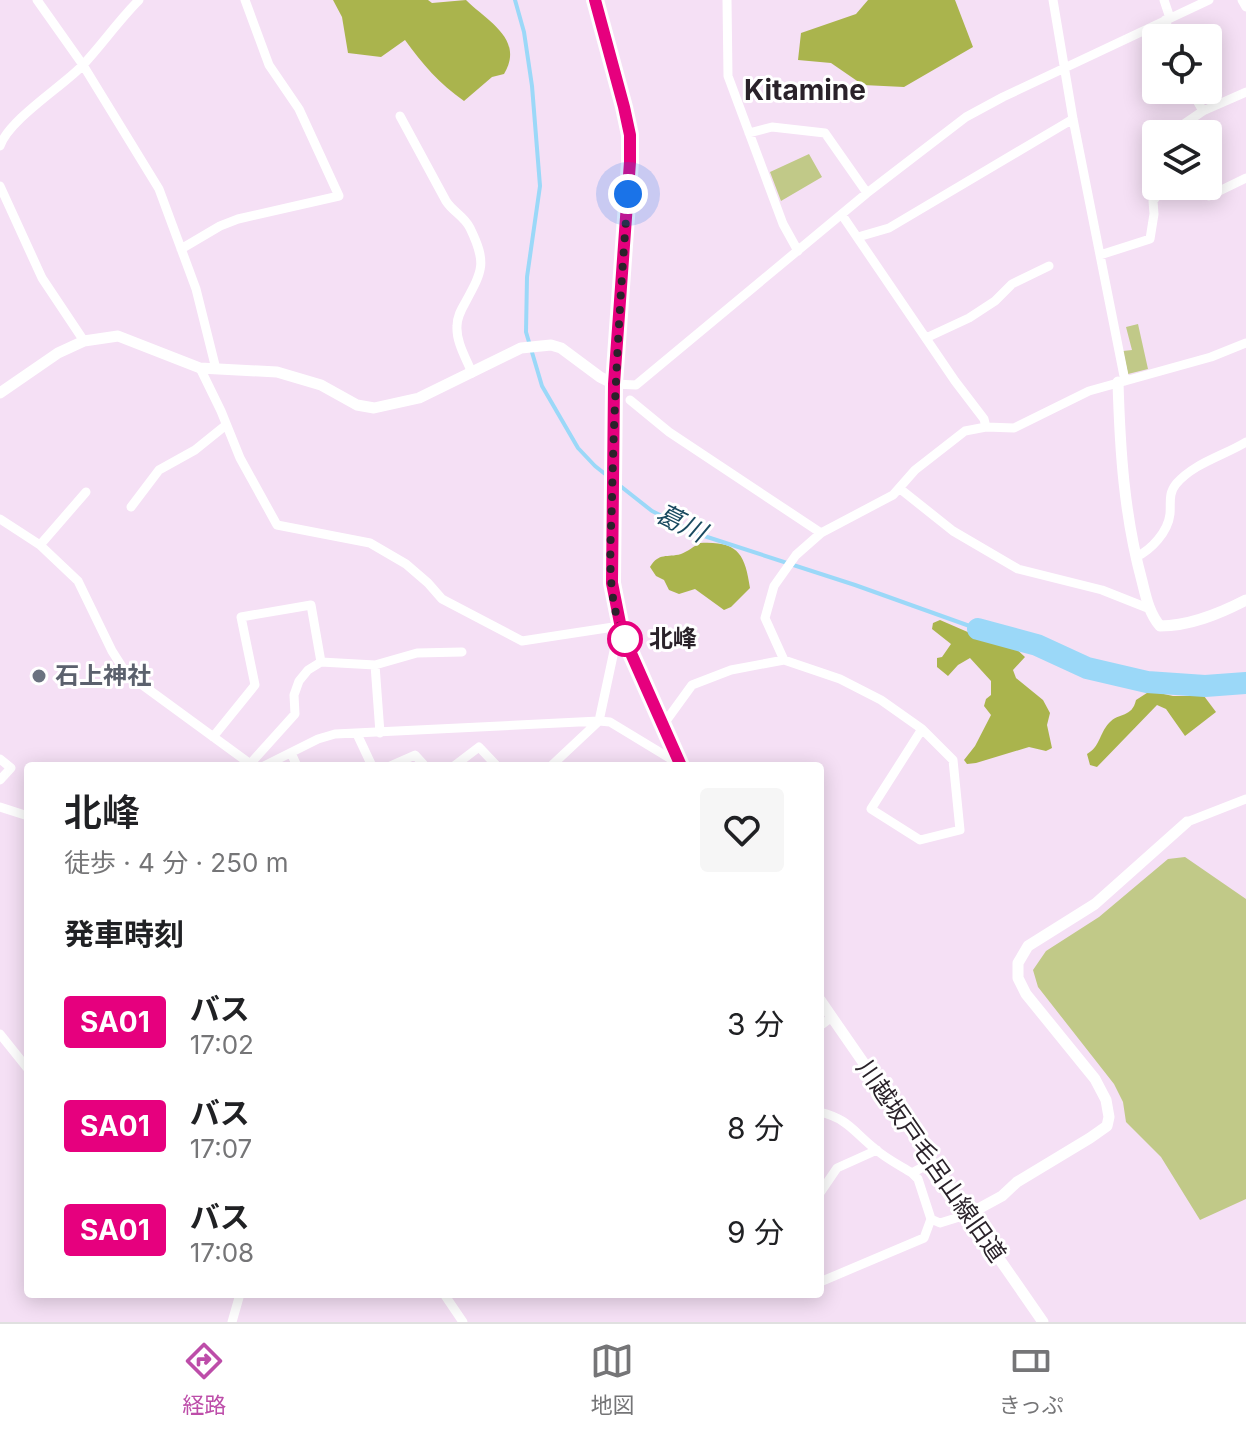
<!DOCTYPE html>
<html lang="ja">
<head>
<meta charset="utf-8">
<style>
  :root { --surface:#fff; --page:#f6f6f6; --text:#202124; --muted:#757577; --line:#e0e0e0; --accent:#bd4da9 }
  body { margin:0; font-family:Inter,"Noto Sans JP",sans-serif; background:var(--page); color:var(--text); height:100vh; display:flex; flex-direction:column; font-size:30px; white-space:nowrap }
  * { box-sizing:border-box; margin:0 }
  p { font-size:26px; color:var(--muted) }
  .icon { flex:none; width:44px; height:44px; fill:none; stroke:currentColor; stroke-width:2; stroke-linecap:round; stroke-linejoin:round }
  .map { position:relative; flex:1; overflow:hidden }
  .sheet { position:absolute; left:24px; top:762px; width:800px; height:536px; display:flex; flex-direction:column; background:var(--surface); border-radius:8px; box-shadow:0 4px 20px #0003 }
  .sheet>* { flex:none }
  .badge { padding:0 16px; border-radius:6px; font-size:28px; line-height:52px }
  .controls { position:absolute; left:1142px; top:24px; display:grid; gap:16px }
  .controls a { display:grid; place-items:center; width:80px; height:80px; border-radius:8px; background:var(--surface); box-shadow:0 4px 20px #0003; font-size:40px }
  .you { position:absolute; width:40px; height:40px; margin:-20px; border:6px solid #fff; border-radius:50%; background:#1a73e8; box-shadow:0 0 0 12px #1a73e833 }
  .map>.badge { position:absolute; translate:-50% -50%; box-shadow:0 0 0 4px #fff }
  h2 { padding:0 40px; font-size:30px; line-height:72px }
  .round { display:grid; place-items:center; flex:none; width:84px; height:84px; border-radius:8px; background:var(--page) }
  .summary { display:flex; align-items:center; justify-content:space-between; height:136px; padding:0 40px }
  h1 { font-size:38px; font-weight:600; line-height:60px }
  ul { padding:0; list-style:none }
  li { display:flex; align-items:center; gap:24px; height:104px; padding:0 40px }
  li div { flex:1 }
  li b { display:block; font-size:30px }
  li em { font-style:normal }
  li .badge { min-width:88px; font-weight:700; text-align:center }
  .tab-bar { display:flex; justify-content:space-around; align-items:center; height:112px; border-top:2px solid var(--line); background:var(--surface); font-size:22px; color:var(--muted) }
  .tab-bar a { display:grid; justify-items:center; gap:4px }
  .tab-bar .on { color:var(--accent) }
  .map>svg:first-child { display:block }
</style>
</head>
<body>
<div class="map">
<svg width="1246" height="1322" viewBox="0 0 1246 1322">
  <rect width="100%" height="100%" fill="#f5e0f5"/>
  <path fill="#c1c988" d="M809,154l13,23 -41,24 -11,-29z
    M1138,324l10,45 -20,5 -5,-23 9,-1 -6,-23z
    M1185,857l61,42v300l-46,21 -39,-63 -35,-35 -3,-20 -9,-18 -76,-97 -5,-17 13,-19 53,-34 69,-58z"/>
  <path fill="#aab44d" d="M333,0h95l4,3 34,-3c21,21 59,39 38,74l-12,3 -28,24c-25,-18 -41,-36 -59,-61l-24,17 -33,-4 -6,-36z
    M868,0h87l18,47 -69,40 -41,-2 -32,-22 -33,-3 3,-27 55,-19z
    M700,543c38,-2 45,11 50,45l-19,19 -7,3 -29,-21 -16,5 -10,-4 -5,-10 -8,-4 -6,-9c9,-15 17,-9 31,-13 6,-2 13,-8 19,-11z
    M940,620l53,23 20,3 12,11 -12,13 3,8 27,22 7,13 -3,12 5,23 -6,3 -17,-4 -53,16 -9,1 -3,-4 11,-14 16,-31 -7,-9 2,-7 5,-4v-14l-21,-23 -12,7 -10,11 -11,-9v-9l5,-1 9,-13 -19,-15 1,-6z
    M1150,691l23,5h31l12,16 -31,24 -19,-27 -9,-4 -60,62 -7,-2 -3,-11c13,-7 12,-20 22,-31 10,-11 23,-5 27,-23z"/>
  <g fill="none" stroke-linecap="round" stroke-linejoin="round">
    <path stroke="#9bd8f8" stroke-width="4" d="M515,0l9,32 8,54 8,100 -13,91 -1,55 16,54 36,62 17,18 57,45 46,23 157,51 123,44"/>
    <path stroke="#9bd8f8" stroke-width="22" d="M978,629l59,16 50,23 60,14 58,4 41,-3"/>
    <path stroke="#fff" stroke-width="9" d="M37,0l46,65 76,124 37,100 20,80
      M727,0l1,76 55,148 15,27
      M1053,0l20,119 52,262
      M1164,0l6,18
      M1242,0l4,7
      M1165,20l7,18
      M1203,111l43,-19
      M400,116l46,85c7,11 18,15 24,27 17,35 13,42 -5,75 -4,7 -8,14 -8,23 -1,16 9,32 15,47
      M749,133l23,-6 53,6 42,60
      M1181,134v-8l22,-15 -12,-21
      M0,146c9,-26 60,-58 81,-79 20,-21 37,-46 58,-67
      M0,186l42,92 42,63
      M1204,186l5,10 37,-18
      M842,215l113,166 29,38 2,8
      M858,237l31,-9 184,-109
      M181,249l39,-23 18,-7 101,-23 -40,-87 -30,-44 -24,-65
      M1100,255l50,-16 4,-25 -1,-13 11,-15
      M926,338l43,-20 26,-17 17,-17 37,-18
      M200,368l21,43 19,47 37,67 93,18 36,21 22,19 14,16 80,42 98,-15
      M614,384l22,1 231,-192 99,-76 37,-20 206,-97
      M630,400l39,32 152,101
      M899,488l54,43 65,38 84,21 48,19
      M131,507l28,-37 36,-20 31,-25
      M0,519l40,26 38,36 34,70 14,22 127,93
      M40,545l46,-53
      M1136,557c15,-7 32,-25 34,-43 1,-11 -2,-20 6,-30 18,-21 47,-28 70,-42
      M784,660l-19,-42 9,-32 22,-31 25,-22 72,-38 22,-25 50,-39 21,-4 28,1 75,-37 122,-34 35,-14
      M375,665l5,68
      M663,725l29,-40 39,-15 53,-10 56,19 41,21 41,29 31,31 7,70 -40,10 -49,-31 51,-80
      M357,734l15,32
      M213,737l42,-52 -14,-68 70,-12 10,57
      M291,753l6,13
      M0,759l11,9 -11,12
      M250,764l45,-50 -1,-19 5,-14 9,-11 13,-8 54,3 42,-12 45,-1
      M264,766l54,-27 17,-5 264,-13 15,-70 8,-18
      M390,766l25,-11 10,11
      M454,766l25,-19 18,19
      M551,766l48,-45 11,1 71,43
      M0,807l28,9
      M1187,822l59,-23
      M820,1026l12,-9
      M0,1034l28,35
      M820,1112c28,7 33,19 54,36 11,10 25,17 38,25l20,-11
      M820,1193l17,-25 40,-18
      M931,1219l9,4 29,-9
      M820,1282l104,-44 7,-19 -13,-40 -6,-6
      M444,1294l19,28
      M232,1322l8,-28"/>
    <path stroke="#fff" stroke-width="11" d="M595,0c14,53 34,106 35,162l-16,222 -2,199 10,50 59,133
      M1118,382c2,68 6,133 24,199 4,16 7,32 18,45 30,0 59,-12 86,-26
      M0,393l58,-40 26,-12 34,-5 82,32 77,4 44,13 36,20 17,3 45,-10 102,-50 30,-3 10,3 39,29 14,7
      M820,1000l223,322
      M969,1214l33,-18 15,-14 73,-44 17,-12 2,-9 -3,-17 -11,-21 -69,-85 -8,-16v-15l10,-17 67,-42 92,-82"/>
  </g>
  <g fill="none" stroke-linecap="round" stroke-linejoin="round">
    <g stroke="#fff" stroke-width="18">
      <path id="line" d="M595,0l29,107 6,28v27l-16,222 -2,199 10,50 59,133"/>
    </g>
    <use href="#line" stroke="#e6007e" stroke-width="12"/>
    <path stroke="#2a222a" stroke-width="8" stroke-dasharray="0 14.4" d="M625,639c-20,-41 -14,-95 -13,-139 2,-103 8,-204 16,-306"/>
  </g>
  <circle fill="#fff" stroke="#e6007e" stroke-width="4" cx="625" cy="639" r="16"/>
  <circle fill="#6b7280" stroke="#fff" stroke-width="3" cx="39" cy="676" r="8"/>
  <g text-anchor="middle" stroke-width="6" stroke-linejoin="round" paint-order="stroke">
    <g font-size="24" font-weight="bold" fill="#2a222a" stroke="#fff" text-anchor="start">
      <text x="649" y="647">北峰</text>
    </g>
    <g font-size="24" font-weight="bold" fill="#5b616d" stroke="#fff" text-anchor="start">
      <text x="55" y="684">石上神社</text>
    </g>
    <g font-size="24" fill="#2a222a" stroke="#fff">
      <text transform="translate(931 1161) rotate(55)" y="8">川越坂戸毛呂山線旧道</text>
    </g>
    <g font-size="26" font-style="italic" fill="#1a4a60" stroke="#fff">
      <text transform="translate(681 523) rotate(26)" y="9">葛川</text>
    </g>
    <g font-size="28" font-weight="bold" fill="#2a222a" stroke="#fff">
      <text x="805" y="100">Kitamine</text>
    </g>
  </g>
</svg>
<div class="controls">
<a><svg class="icon" aria-label="locate" viewBox="0 0 24 24"><circle cx="12" cy="12" r="6"/><path d="M12 2v4M12 18v4M2 12h4M18 12h4"/></svg></a>
<a><svg class="icon" aria-label="layers" viewBox="0 0 24 24"><path d="M12 4l9 5-9 5-9-5zM3 14l9 5 9-5"/></svg></a>
</div>
<div class="you" style="left:628px;top:194px"></div>
<section class="sheet">
<div class="summary"><div><h1>北峰</h1><p>徒歩 · 4 分 · 250 m</p></div><a class="round"><svg class="icon" aria-label="heart" viewBox="0 0 24 24"><path d="M12 20l-8-8c-3-5 5-10 8-4 3-6 11-1 8 4z"/></svg></a></div>
<h2>発車時刻</h2>
<ul>
<li><span class="badge" style="background:#e6007e;color:#fff">SA01</span><div><b>バス</b><p>17:02</p></div><em>3 分</em></li>
<li><span class="badge" style="background:#e6007e;color:#fff">SA01</span><div><b>バス</b><p>17:07</p></div><em>8 分</em></li>
<li><span class="badge" style="background:#e6007e;color:#fff">SA01</span><div><b>バス</b><p>17:08</p></div><em>9 分</em></li>
</ul>
</section>
</div>
<nav class="tab-bar">
<a class="on"><svg class="icon" aria-label="directions" viewBox="0 0 24 24"><path d="M12 3l9 9-9 9-9-9zM9 14v-3h6M13 9l2 2-2 2"/></svg>経路</a>
<a><svg class="icon" aria-label="map" viewBox="0 0 24 24"><path d="M3 6l6-2 6 2 6-2v14l-6 2-6-2-6 2zM9 4v14M15 6v14"/></svg>地図</a>
<a><svg class="icon" aria-label="tickets" viewBox="0 0 24 24"><path d="M3 7h18v10H3zM15 7v10"/></svg>きっぷ</a>
</nav>
</body>
</html>
